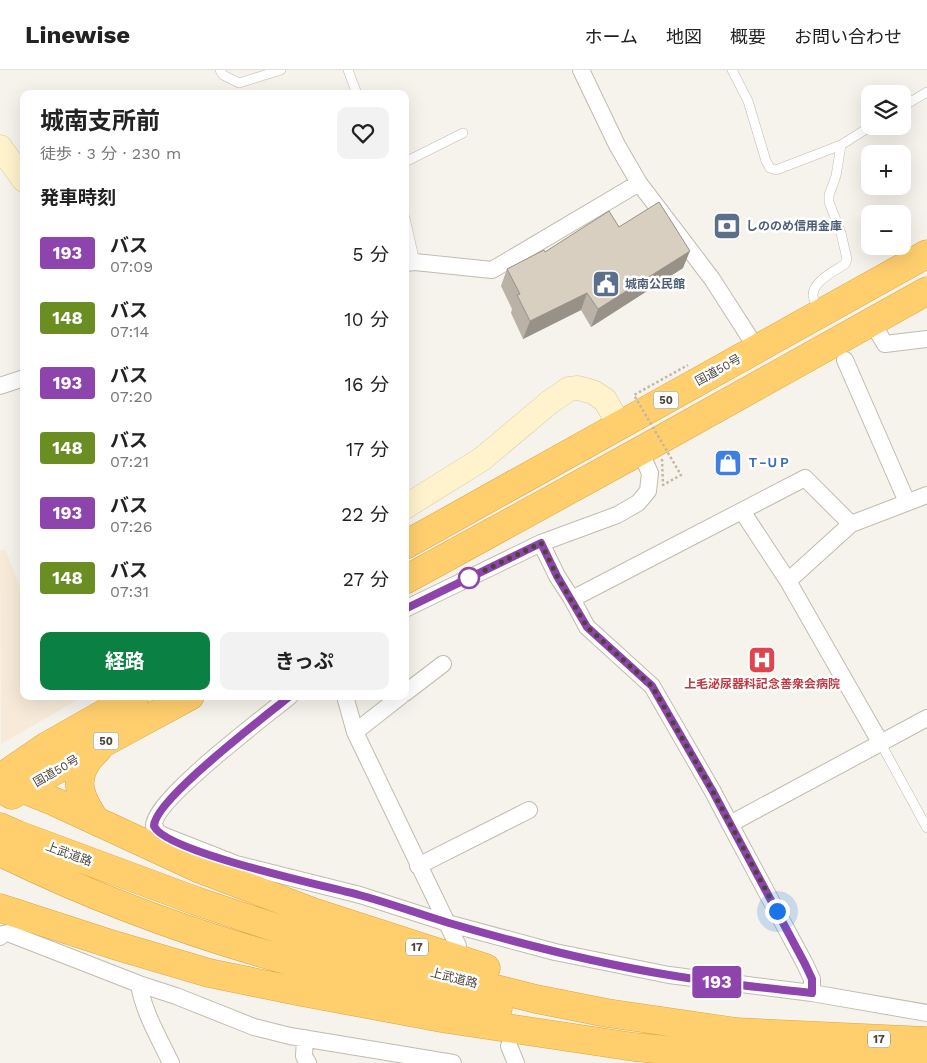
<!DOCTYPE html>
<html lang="ja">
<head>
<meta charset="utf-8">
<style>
  :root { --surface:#fff; --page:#f2f2f2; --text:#222; --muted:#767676; --line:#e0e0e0; --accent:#0b8043 }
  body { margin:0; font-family:"Work Sans","Noto Sans JP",sans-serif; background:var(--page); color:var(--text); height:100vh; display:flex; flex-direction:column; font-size:19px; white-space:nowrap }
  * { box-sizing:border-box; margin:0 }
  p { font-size:16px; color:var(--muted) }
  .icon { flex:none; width:28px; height:28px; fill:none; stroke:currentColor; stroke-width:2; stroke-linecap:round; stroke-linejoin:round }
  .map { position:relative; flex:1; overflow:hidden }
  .sheet { position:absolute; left:20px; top:20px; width:389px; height:610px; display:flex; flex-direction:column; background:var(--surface); border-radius:10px; box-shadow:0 5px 20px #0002 }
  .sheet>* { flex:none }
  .badge { padding:0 10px; border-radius:4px; font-size:18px; line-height:32px }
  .tools { position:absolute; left:861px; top:15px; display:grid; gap:10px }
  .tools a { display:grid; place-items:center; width:50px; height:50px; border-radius:10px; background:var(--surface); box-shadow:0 5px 20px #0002; font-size:25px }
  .you { position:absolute; width:25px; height:25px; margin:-12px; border:4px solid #fff; border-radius:50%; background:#1a73e8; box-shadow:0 0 0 8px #1a73e833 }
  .map>.badge { position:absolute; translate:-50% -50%; box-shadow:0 0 0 2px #fff }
  h2 { padding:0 20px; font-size:19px; line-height:45px }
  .round { display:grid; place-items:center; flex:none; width:52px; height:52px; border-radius:10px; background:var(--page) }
  .overview { display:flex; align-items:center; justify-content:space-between; height:85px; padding:0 20px }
  h1 { font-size:24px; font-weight:700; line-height:38px }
  .cta { display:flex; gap:10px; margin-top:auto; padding:10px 20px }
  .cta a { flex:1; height:58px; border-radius:10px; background:var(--accent); color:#fff; font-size:20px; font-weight:700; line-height:58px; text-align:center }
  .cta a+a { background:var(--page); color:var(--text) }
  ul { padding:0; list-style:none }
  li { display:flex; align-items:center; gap:15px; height:65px; padding:0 20px }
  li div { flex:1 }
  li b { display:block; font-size:19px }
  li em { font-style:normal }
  li .badge { min-width:55px; font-weight:700; text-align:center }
  header { display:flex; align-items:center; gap:30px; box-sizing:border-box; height:70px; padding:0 25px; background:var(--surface); border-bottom:1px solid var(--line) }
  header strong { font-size:24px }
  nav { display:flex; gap:28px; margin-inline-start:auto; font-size:18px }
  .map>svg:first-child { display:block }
</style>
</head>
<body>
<header>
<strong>Linewise</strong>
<nav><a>ホーム</a><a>地図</a><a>概要</a><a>お問い合わせ</a></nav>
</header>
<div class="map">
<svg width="927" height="993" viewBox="0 0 927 993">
  <rect width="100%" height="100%" fill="#f6f3ec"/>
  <path fill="#f7ead8" d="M5,479l19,48v99h60l-83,48 -1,-193z"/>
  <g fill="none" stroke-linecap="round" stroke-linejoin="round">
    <g stroke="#c2bbae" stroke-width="10">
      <path id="lane" d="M220,0l3,5 16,8 42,-13
        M348,0l9,24
        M732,0l16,31 18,60 4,7 6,2 65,-25 30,-19
        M902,37l25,-15
        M405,92l58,-29
        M405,148l10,44
        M820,241c-3,-5 -7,-11 -7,-16 0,-14 22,-24 32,-31l2,-5 -6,-26 -12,-31v-7l7,-19 5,-31
        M880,672l47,86"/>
    </g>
    <g stroke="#c2bbae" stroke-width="18">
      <path id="street" d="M581,0l36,75 22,38 73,96 45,70
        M405,193l10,-1 77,8 147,-87
        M871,251l14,23 42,-5
        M845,290l62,142
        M0,316l24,-8
        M742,441l46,70 92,161
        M851,454l76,-29
        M541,473l16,33 15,23
        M788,511l63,-57 -46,-46 -233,121 15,28 65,59 60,104 18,34 197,-106
        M405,539l136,-66 76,-28 21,-12 10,-12 2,-18 -10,-22
        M405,623l38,-29
        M290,626c-24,20 -137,104 -136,130l4,7 4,2 74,29 124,31 87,28 108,29 114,23 143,18 115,20
        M345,626l10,36 103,214
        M355,662l46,-36
        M730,754l75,140 7,15v14
        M418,796l111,-56
        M0,867l3,-3 5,-1 131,51 37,12 78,31 36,9 163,27
        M139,914c4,27 20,54 32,79
        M305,968l-1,18 4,7
        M509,976l7,17"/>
    </g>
    <g stroke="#d6c79b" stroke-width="25">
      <path id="secondary" d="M0,77l24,33
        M405,437l77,-48 68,-57 19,-13 9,-1 15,4 12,8 15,26"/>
    </g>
    <g stroke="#e0a43c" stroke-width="29">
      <path id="highway" d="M405,475l522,-291
        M405,510l235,-129 287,-160
        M0,708l47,-32 88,-50
        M0,721l23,-2 30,12 147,68 113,43 173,56
        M12,725l95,-54 83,-45
        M96,751c-19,-27 -25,-47 2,-72
        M0,757l18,8 178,66 104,35 100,29 136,34 71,14 130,19 190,9
        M0,782c102,50 210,89 320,117 59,16 119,27 178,39
        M0,838l114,37 95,28 88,18 150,28 187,28 32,3 83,2
        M730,977l38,6 158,10"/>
    </g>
    <use href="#lane" stroke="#fff" stroke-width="9"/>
    <use href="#street" stroke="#fff" stroke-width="16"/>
    <use href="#secondary" stroke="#fff3cd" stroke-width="24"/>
    <use href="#highway" stroke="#ffcf6e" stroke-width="28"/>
    <path stroke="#c4b79f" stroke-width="2.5" stroke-dasharray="2.5 2.5" stroke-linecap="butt" d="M662,389l1,26 18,-10 -47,-80 54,-30"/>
  </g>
  <path fill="#bab2a6" d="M545,182l138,16 -92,59 -10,-17 -58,29 -12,-26 1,-4 -11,-23 6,-17z"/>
  <path fill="#979187" d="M690,181l-7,17 -92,59 7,-18z
    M587,223l-6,17 -58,29 7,-18z"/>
  <path fill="#d8cfc1" stroke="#979187" d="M659,132l31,49 -92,58 -11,-16 -57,28 -13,-26 3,-1 -13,-25 37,-19 1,2 64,-41 10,16z"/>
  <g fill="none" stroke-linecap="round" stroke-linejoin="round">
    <g stroke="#fff" stroke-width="11">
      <path id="line" d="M290,626c-24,20 -136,104 -136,130 11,26 172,60 205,69 30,8 60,19 90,28 72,21 146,40 220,52 47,8 95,13 143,18v-14l-7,-15 -93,-174 -60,-104 -65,-59 -30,-51 -16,-33 -136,66"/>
    </g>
    <use href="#line" stroke="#8e44ad" stroke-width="8"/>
    <path stroke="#4b4439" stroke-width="5" stroke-dasharray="0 9" d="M469,508l72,-35 16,33 30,51 65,59 60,104 65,121"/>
  </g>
  <defs>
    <g id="bank-square" transform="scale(1.4375)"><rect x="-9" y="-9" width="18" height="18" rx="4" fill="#5c6f8a" stroke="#fff"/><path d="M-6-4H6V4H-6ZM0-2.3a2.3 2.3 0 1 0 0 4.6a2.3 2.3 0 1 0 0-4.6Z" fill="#fff"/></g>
    <g id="civic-square" transform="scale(1.4375)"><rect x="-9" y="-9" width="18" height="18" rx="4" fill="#5c6f8a" stroke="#fff"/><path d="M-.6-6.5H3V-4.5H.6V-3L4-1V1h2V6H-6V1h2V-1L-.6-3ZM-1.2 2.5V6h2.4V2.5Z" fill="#fff"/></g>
    <g id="shop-square" transform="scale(1.4375)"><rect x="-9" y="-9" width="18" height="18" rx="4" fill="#3f7fe0" stroke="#fff"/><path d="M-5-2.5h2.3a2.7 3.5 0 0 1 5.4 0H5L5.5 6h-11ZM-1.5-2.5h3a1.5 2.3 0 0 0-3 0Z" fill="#fff"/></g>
    <g id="hospital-square" transform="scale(1.4375)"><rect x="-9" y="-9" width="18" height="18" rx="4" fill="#e0444e" stroke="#fff"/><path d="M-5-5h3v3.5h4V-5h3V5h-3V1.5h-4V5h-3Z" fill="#fff"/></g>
  </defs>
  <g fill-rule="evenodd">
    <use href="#bank-square" x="727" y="156"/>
    <use href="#civic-square" x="606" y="214"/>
    <use href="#shop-square" x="728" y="393"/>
    <use href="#hospital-square" x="762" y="590"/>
  </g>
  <circle fill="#fff" stroke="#8e44ad" stroke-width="2.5" cx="469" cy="508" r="10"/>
  <g text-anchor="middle" stroke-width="5" stroke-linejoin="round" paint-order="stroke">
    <g fill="#fff" stroke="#817c74" stroke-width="1">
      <rect x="653.5" y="321.5" width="25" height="17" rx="4"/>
      <rect x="93.5" y="662.5" width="25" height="17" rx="4"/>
      <rect x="406" y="868.5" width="22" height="17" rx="4"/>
      <rect x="868" y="960.5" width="22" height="17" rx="4"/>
    </g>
    <g font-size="11" font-weight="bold" fill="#4b4439">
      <text x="666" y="334">50</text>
      <text x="106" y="675">50</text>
      <text x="417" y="881">17</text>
      <text x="879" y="973">17</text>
    </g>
    <g font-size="12" font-weight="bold" fill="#4e5e75" stroke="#fff" text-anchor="start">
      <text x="746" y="160">しののめ信用金庫</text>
      <text x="625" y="218">城南公民館</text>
    </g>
    <g font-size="12" fill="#4b4439" stroke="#fff">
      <text transform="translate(718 300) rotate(-29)" y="4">国道50号</text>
      <text transform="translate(56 701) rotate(-30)" y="4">国道50号</text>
      <text transform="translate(69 784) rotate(20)" y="4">上武道路</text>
      <text transform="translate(454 908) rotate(14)" y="4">上武道路</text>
    </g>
    <g font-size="12" font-weight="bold" fill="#366cbe" stroke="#fff" text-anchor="start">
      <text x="747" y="397">Ｔ−ＵＰ</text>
    </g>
    <g font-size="12" font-weight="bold" fill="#be3a42" stroke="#fff">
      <text x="762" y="618">上毛泌尿器科記念善衆会病院</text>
    </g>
  </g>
</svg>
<div class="tools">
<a><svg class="icon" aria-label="layers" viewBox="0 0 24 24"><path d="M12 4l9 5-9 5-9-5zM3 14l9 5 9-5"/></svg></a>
<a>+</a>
<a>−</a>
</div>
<div class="you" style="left:777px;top:841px"></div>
<b class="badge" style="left:717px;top:912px;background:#8e44ad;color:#fff">193</b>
<section class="sheet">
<div class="overview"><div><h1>城南支所前</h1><p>徒歩 · 3 分 · 230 m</p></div><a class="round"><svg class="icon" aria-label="heart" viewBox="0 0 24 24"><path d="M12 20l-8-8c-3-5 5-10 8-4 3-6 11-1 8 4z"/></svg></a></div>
<h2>発車時刻</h2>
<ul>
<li><span class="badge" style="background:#8e44ad;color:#fff">193</span><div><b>バス</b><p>07:09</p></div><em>5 分</em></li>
<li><span class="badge" style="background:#6b8e23;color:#fff">148</span><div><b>バス</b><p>07:14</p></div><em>10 分</em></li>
<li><span class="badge" style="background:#8e44ad;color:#fff">193</span><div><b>バス</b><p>07:20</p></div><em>16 分</em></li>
<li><span class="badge" style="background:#6b8e23;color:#fff">148</span><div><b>バス</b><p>07:21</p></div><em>17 分</em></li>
<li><span class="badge" style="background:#8e44ad;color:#fff">193</span><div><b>バス</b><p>07:26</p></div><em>22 分</em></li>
<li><span class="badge" style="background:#6b8e23;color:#fff">148</span><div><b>バス</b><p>07:31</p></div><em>27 分</em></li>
</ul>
<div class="cta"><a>経路</a><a>きっぷ</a></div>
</section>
</div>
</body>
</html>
